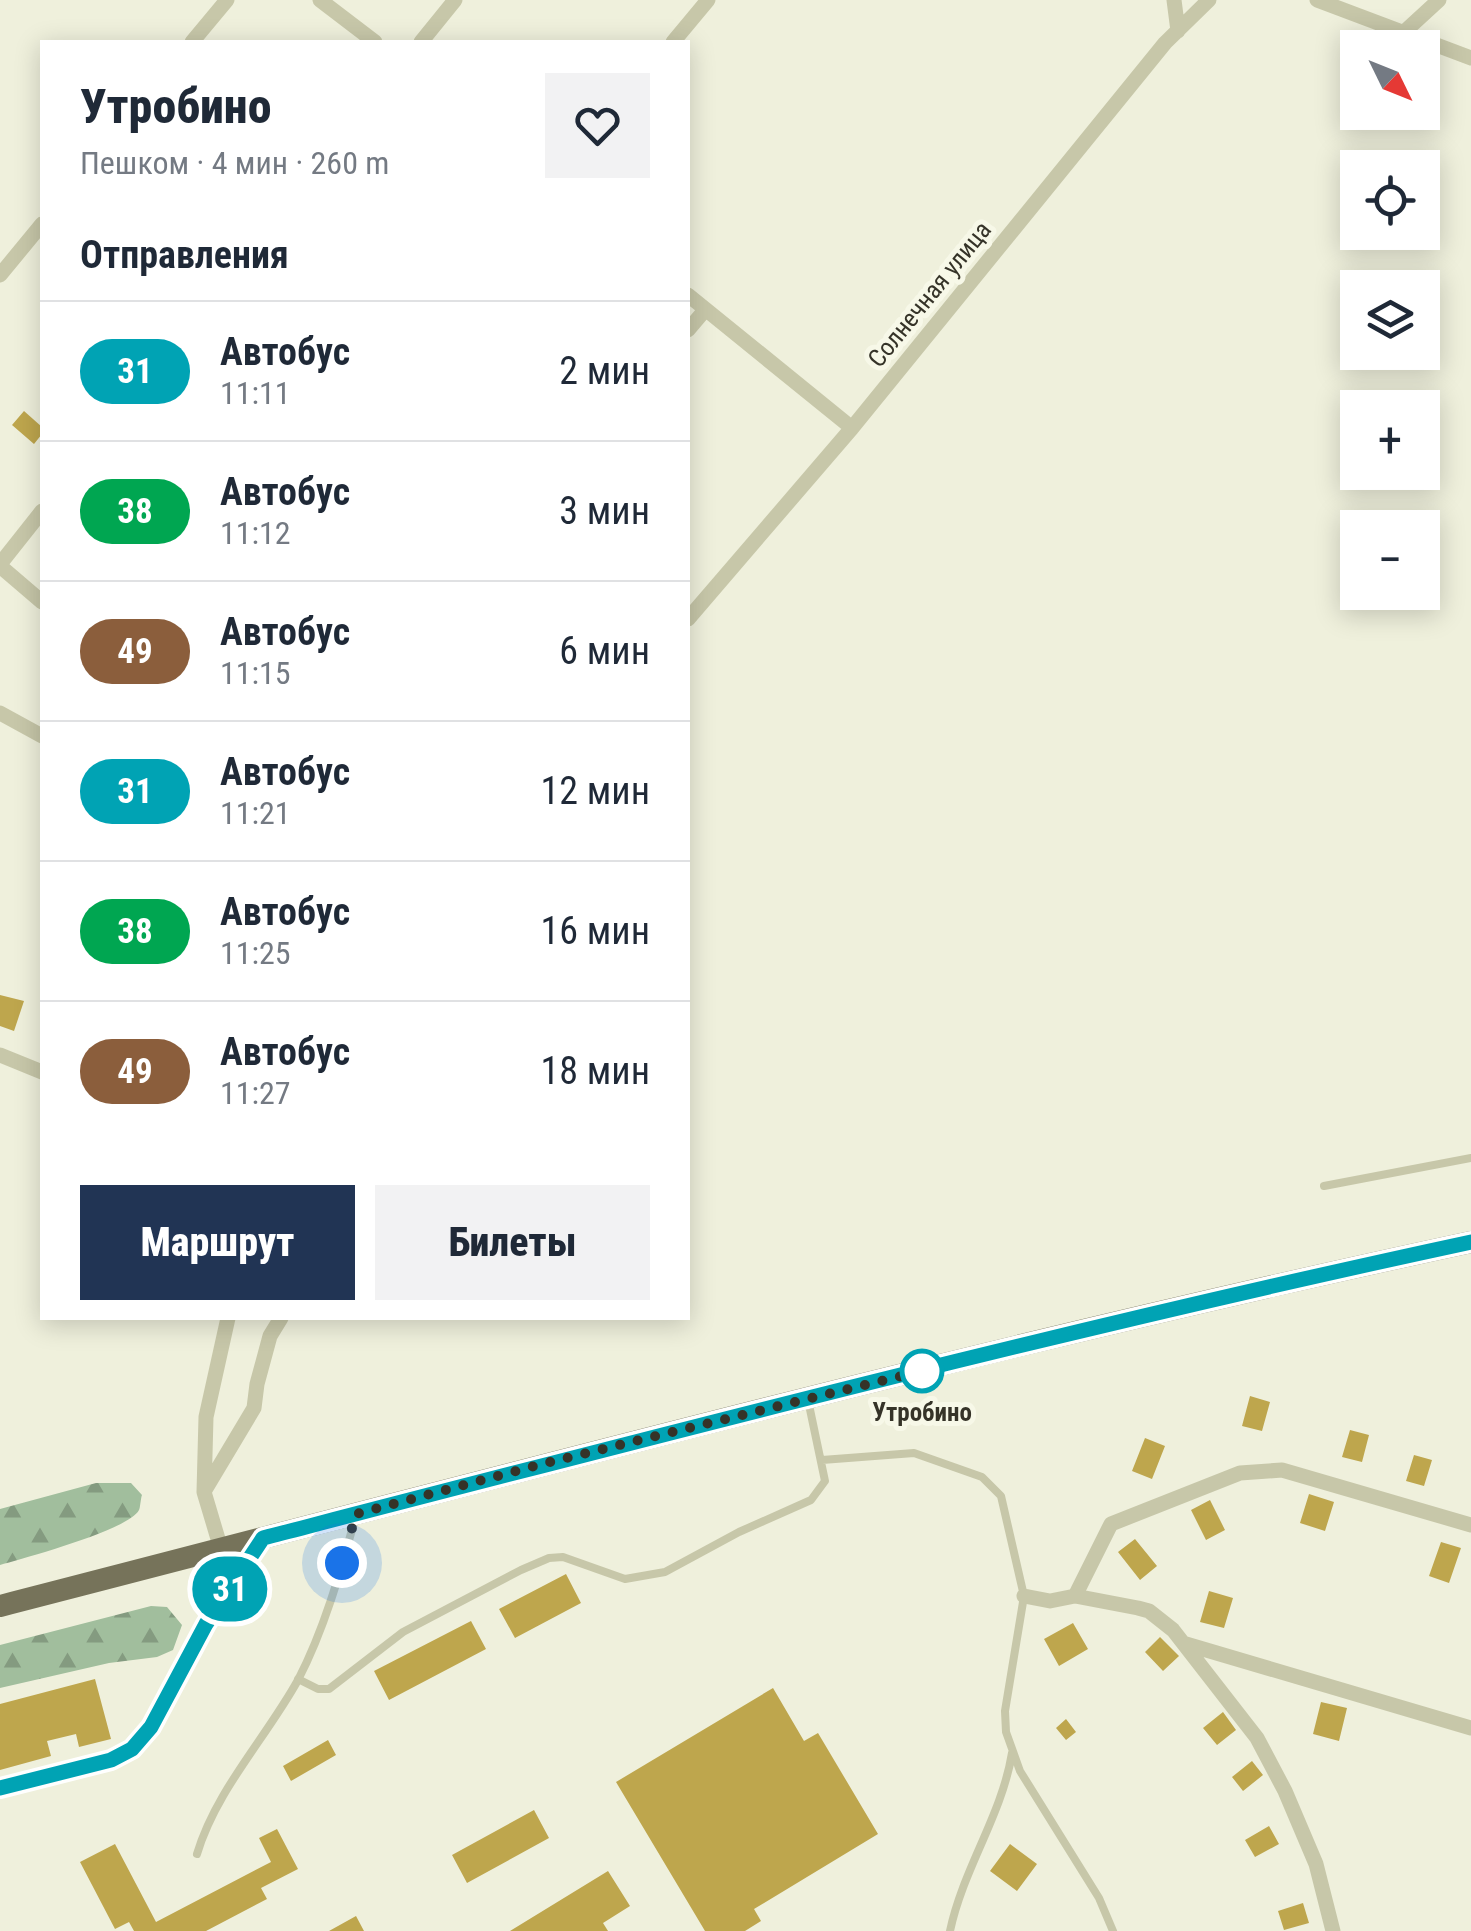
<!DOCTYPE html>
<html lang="ru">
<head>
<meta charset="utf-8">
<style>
  :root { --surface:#fff; --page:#f2f2f3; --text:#1f2937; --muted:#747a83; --line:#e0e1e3; --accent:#213454 }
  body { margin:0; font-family:"Roboto Condensed",sans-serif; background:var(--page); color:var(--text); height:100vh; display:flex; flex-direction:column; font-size:38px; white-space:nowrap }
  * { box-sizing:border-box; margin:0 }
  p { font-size:32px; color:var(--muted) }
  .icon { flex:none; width:55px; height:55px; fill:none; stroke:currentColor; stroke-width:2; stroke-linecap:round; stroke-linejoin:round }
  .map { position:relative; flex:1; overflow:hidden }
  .side { position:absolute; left:40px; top:40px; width:650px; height:1280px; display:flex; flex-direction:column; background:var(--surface); border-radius:0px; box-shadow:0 5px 25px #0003 }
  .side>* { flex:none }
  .badge { padding:0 20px; border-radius:32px; font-size:35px; line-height:65px }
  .needle { width:65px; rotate:133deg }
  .controls { position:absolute; left:1340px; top:30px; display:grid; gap:20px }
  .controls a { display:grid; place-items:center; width:100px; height:100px; border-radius:0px; background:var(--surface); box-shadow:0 5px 25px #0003; font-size:50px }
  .you { position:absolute; width:50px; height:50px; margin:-25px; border:8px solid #fff; border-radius:50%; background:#1a73e8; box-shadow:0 0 0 15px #1a73e833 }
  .map>.badge { position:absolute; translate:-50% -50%; box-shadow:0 0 0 5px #fff }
  h2 { padding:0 40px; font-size:38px; line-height:90px }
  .round { display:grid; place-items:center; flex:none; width:105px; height:105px; border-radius:0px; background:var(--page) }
  .headline { display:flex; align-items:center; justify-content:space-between; height:170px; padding:0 40px }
  h1 { font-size:48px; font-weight:800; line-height:75px }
  .action { display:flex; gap:20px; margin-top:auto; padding:20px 40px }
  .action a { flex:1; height:115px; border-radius:0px; background:var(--accent); color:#fff; font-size:40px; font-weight:800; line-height:115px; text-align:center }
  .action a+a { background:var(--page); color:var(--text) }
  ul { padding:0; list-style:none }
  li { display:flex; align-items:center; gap:30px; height:140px; padding:0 40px; border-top:2px solid var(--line) }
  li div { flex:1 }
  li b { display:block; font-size:38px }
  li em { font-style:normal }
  li .badge { min-width:110px; font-weight:700; text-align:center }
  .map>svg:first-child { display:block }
</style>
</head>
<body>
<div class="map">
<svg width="1471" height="1931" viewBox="0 0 1471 1931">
  <defs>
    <pattern id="forest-firs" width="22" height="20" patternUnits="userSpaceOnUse" patternTransform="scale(2.5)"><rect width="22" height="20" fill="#a1be9d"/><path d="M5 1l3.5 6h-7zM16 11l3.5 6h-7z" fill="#849b80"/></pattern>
  </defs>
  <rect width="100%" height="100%" fill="#eff0dc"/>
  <path fill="url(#forest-firs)" d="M96,1483h35l11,12c-1,1 -2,14 -3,15 -10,20 -115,48 -139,55v-56z
    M151,1606l16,1 15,18 -9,25 -16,7 -48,6 -109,25v-43z"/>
  <path fill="#bea64d" d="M24,411l18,16v7l-8,10 -22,-19z
    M0,995l24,6 -10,30 -14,-5z
    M1250,1396l20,6 -8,29 -20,-5z
    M1350,1430l19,5 -7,27 -20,-5z
    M1145,1438l20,8 -13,33 -20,-8z
    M1414,1455l18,5 -8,26 -18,-5z
    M1309,1494l25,8 -9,29 -25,-8z
    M1210,1500l15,30 -19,10 -15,-30z
    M1135,1539l22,27 -17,14 -22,-28z
    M1441,1542l20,6 -12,35 -20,-7z
    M566,1574l15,29 -66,35 -16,-29z
    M1209,1591l24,7 -9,30 -24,-6z
    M471,1621l15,28 -97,51 -15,-29z
    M1073,1623l15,26 -29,17 -15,-27z
    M1160,1637l19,19 -16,15 -18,-19z
    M95,1679l16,60 -32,8 -3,-13 -29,7 4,15 -51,14v-66z
    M773,1688l31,53 14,-8 60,101 -124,75 7,12 -16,10h-40l-89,-149z
    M1321,1702l26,6 -8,33 -26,-7z
    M1223,1712l13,18 -19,15 -14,-17z
    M1066,1719l10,13 -10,8 -10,-12z
    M328,1740l8,15 -45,26 -8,-15z
    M1252,1761l11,14 -20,16 -11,-14z
    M534,1810l15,28 -82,45 -15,-28z
    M1269,1826l10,18 -24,13 -10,-17z
    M277,1829l21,40 -37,19 6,11 -61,32h-72l-5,-9 -14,7 -35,-67 35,-18 41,78 115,-60 -12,-24z
    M1010,1844l27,20 -20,27 -27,-20z
    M608,1871l22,35 -27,17 5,8h-98z
    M1303,1903l6,20 -25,7 -6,-19z
    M356,1916l8,15h-35z"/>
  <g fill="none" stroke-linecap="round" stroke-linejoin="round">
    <path stroke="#c7c7a9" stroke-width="8" d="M1324,1186l147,-28
      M822,1460l92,-7 68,24 19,19 23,100 -19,115 1,21 14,39 79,127 14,33
      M298,1679l20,10h11l74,-57 118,-62 28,-12 14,-1 62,22 40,-7 74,-40 72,-32 14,-19 -17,-81
      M0,1788l111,-28 21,-11 19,-22 54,-103 53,-78
      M197,1854c19,-64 69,-116 101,-174 26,-50 42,-107 57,-161
      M950,1931c13,-62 52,-116 62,-178"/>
    <path stroke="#c7c7a9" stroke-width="15" d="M320,0l55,42
      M1174,0l4,31
      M1317,0l154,58
      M1402,34l37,-34
      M192,42l35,-42
      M421,42l34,-42
      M673,42l35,-42
      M0,275l42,-51
      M688,295l164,133
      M688,330l17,-20
      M0,564l42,-53
      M0,566l42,36
      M688,619l164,-191 313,-385 44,-43
      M0,713l42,23
      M0,1055l42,17
      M205,1490l49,-82 3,-24 13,-48 11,-18
      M221,1549l-17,-57 2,-75 22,-99
      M1024,1596l26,5 25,-5 63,12 11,3 24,19 84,108 28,53 31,73 17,67
      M1075,1596l36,-72 129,-51 42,-3 189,55
      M1186,1644l285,84"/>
    <path stroke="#76735a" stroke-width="22" d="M0,1606c489,-126 977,-258 1471,-364"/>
  </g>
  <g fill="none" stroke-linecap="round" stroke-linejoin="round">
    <g stroke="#fff" stroke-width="22">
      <path id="line" d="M0,1788l111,-28 21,-11 19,-22 55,-103 57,-86c401,-104 803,-209 1208,-296"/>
    </g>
    <use href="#line" stroke="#00a3b4" stroke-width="15"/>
    <path stroke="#353328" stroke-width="10" stroke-dasharray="0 18" d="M342,1563l14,-49 190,-51 376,-92"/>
  </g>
  <circle fill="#fff" stroke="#00a3b4" stroke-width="5" cx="922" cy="1371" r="20"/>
  <g text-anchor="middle" stroke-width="10" stroke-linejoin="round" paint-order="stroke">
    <g font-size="25" fill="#353328" stroke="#f7f8e8">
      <text transform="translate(929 294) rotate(-51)" y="9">Солнечная улица</text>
    </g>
    <g font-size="25" font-weight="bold" fill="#353328" stroke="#f7f8e8">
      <text x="922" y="1421">Утробино</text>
    </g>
  </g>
</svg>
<div class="controls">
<a><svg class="needle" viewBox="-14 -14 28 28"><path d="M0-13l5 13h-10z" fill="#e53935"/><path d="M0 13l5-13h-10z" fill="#747a83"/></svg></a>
<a><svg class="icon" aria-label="locate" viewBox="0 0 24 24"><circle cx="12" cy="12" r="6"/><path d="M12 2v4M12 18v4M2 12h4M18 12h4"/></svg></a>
<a><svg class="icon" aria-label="layers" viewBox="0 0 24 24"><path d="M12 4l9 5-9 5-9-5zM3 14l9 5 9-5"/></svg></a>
<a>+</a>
<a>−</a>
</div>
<div class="you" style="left:342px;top:1563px"></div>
<b class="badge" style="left:230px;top:1589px;background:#00a3b4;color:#fff">31</b>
<section class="side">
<div class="headline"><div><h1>Утробино</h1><p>Пешком · 4 мин · 260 m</p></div><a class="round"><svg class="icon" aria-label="heart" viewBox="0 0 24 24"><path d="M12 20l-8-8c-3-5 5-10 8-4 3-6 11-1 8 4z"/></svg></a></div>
<h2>Отправления</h2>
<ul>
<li><span class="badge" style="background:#00a3b4;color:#fff">31</span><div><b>Автобус</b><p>11:11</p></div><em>2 мин</em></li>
<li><span class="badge" style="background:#00a651;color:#fff">38</span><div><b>Автобус</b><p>11:12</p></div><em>3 мин</em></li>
<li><span class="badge" style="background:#8b5e3c;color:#fff">49</span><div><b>Автобус</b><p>11:15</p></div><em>6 мин</em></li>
<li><span class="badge" style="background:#00a3b4;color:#fff">31</span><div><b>Автобус</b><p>11:21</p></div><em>12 мин</em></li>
<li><span class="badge" style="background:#00a651;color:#fff">38</span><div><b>Автобус</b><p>11:25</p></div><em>16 мин</em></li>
<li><span class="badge" style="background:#8b5e3c;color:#fff">49</span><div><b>Автобус</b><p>11:27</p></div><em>18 мин</em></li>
</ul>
<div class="action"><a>Маршрут</a><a>Билеты</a></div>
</section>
</div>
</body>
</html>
